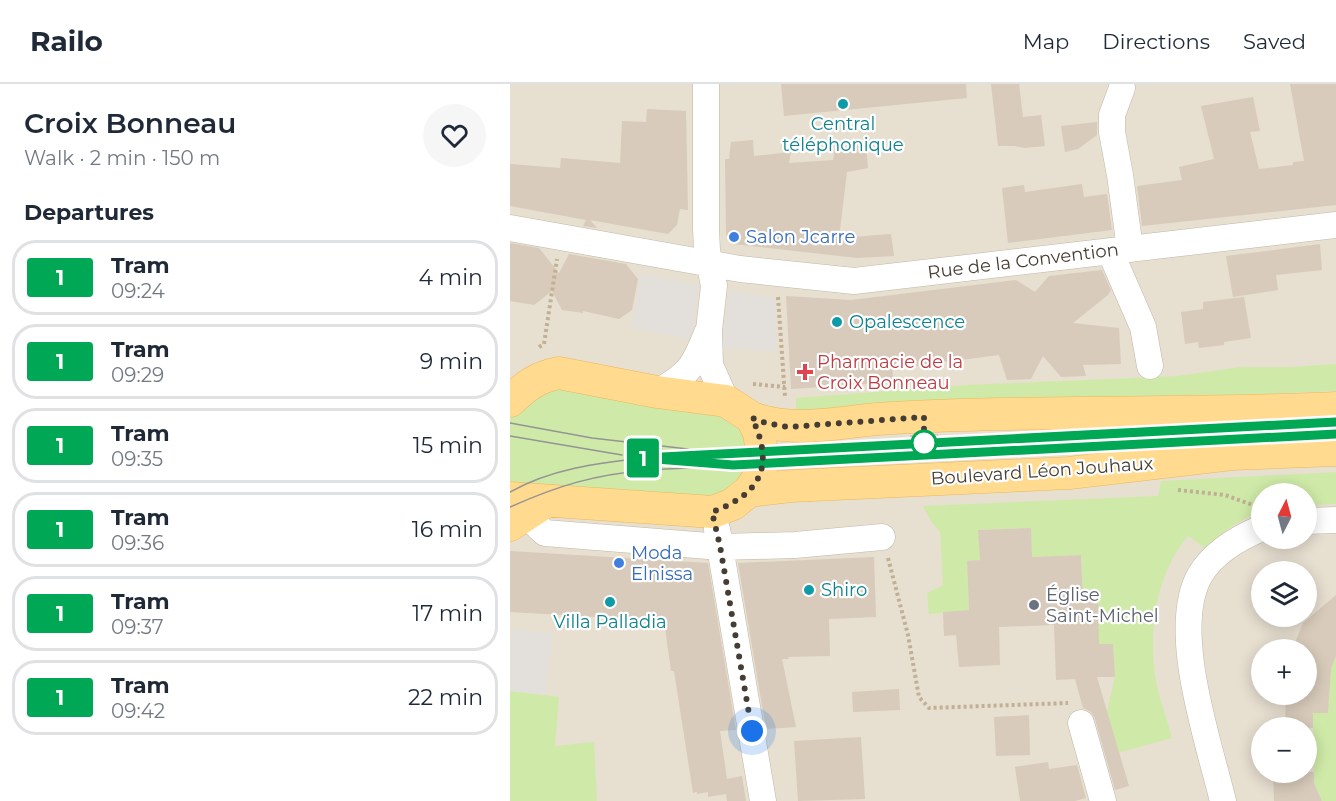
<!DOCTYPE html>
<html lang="en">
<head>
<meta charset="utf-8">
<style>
  :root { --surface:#fff; --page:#f6f6f7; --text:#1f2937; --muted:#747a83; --line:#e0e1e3 }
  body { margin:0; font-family:Montserrat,sans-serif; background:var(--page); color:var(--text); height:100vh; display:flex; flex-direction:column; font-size:22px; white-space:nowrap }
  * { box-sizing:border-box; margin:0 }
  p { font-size:20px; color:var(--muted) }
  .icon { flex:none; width:33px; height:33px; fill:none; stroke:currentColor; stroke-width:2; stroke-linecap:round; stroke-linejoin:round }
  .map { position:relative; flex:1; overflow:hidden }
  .drawer { display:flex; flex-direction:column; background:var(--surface); width:510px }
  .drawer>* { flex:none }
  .badge { padding:0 12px; border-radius:4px; font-size:21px; line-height:39px }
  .needle { width:39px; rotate:6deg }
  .buttons { position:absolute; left:741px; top:399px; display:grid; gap:12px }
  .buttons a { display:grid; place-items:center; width:66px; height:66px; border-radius:50%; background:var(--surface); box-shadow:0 3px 15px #0003; font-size:30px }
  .you { position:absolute; width:30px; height:30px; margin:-15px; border:4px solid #fff; border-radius:50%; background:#1a73e8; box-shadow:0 0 0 9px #1a73e833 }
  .map>.badge { position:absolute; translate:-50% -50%; box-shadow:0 0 0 3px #fff }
  h2 { padding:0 24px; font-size:22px; line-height:54px }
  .round { display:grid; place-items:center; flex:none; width:63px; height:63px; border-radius:32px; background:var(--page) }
  .headline { display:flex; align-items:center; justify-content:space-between; height:102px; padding:0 24px }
  h1 { font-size:28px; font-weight:600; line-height:45px }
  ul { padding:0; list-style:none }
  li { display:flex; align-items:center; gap:18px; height:75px; margin:0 12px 9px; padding:0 12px; border:3px solid var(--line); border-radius:24px }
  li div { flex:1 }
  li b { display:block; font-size:22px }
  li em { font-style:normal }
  li .badge { min-width:66px; font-weight:700; text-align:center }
  header { display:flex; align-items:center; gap:36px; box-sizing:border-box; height:84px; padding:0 30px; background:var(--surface); border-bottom:2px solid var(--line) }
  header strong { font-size:28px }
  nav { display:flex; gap:33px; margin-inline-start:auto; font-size:21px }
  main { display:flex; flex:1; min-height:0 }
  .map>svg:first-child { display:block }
</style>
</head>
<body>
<header>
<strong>Railo</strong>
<nav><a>Map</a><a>Directions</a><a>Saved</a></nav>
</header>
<main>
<section class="drawer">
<div class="headline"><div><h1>Croix Bonneau</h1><p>Walk · 2 min · 150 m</p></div><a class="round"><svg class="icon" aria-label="heart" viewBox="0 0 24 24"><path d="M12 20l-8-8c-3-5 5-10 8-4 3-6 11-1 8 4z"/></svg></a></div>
<h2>Departures</h2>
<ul>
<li><span class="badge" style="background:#00a754;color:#fff">1</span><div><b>Tram</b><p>09:24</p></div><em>4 min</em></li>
<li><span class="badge" style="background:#00a754;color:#fff">1</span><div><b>Tram</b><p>09:29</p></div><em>9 min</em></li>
<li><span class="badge" style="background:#00a754;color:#fff">1</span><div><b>Tram</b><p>09:35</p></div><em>15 min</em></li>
<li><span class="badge" style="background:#00a754;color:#fff">1</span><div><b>Tram</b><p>09:36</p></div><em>16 min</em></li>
<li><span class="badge" style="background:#00a754;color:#fff">1</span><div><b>Tram</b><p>09:37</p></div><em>17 min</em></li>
<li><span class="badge" style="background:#00a754;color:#fff">1</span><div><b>Tram</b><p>09:42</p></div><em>22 min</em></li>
</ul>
</section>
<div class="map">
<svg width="826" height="717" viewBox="0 0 826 717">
  <rect width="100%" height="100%" fill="#f3ede3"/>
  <path fill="#e7dfd0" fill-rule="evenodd" d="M0,0h826v717h-826zM752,410h44v44h-44zM752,488h44v44h-44zM752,566h44v44h-44zM752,644h44v44h-44z"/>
  <path fill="#cfeaa8" d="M826,280v27l-540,25v-18l172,-13 209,-9 64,-9h50z
    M43,305l160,19 28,18 8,28 -7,24 -22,19 -210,-12v-66l26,-23z
    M826,388v32l-29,1 -1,-11h-44l-1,18c-22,8 -39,19 -55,37l-18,-13c-32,38 -39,91 -33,139 3,21 12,43 17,63l-55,15 -10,-42 8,-34 -2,-33 -23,1 7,-46 -14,1 -2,-45 -50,2v-29l-53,2 4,30 -15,1 2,49 -40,4 -2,-21 16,-8 -3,-53 -9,-11 -8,-15 235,-10 3,-15z
    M826,572v145h-14l-8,-18 -1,-70h15l3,-44z
    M0,607l49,6 -4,49 39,-4 3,59h-87z"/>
  <path fill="#e3e0dc" d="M131,190l58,11 -8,54 -60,-11z
    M219,207l46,7 1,53 -55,-3z
    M3,545l40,5 -8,61 -35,-4v-43z"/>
  <path fill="#d8cbbb" d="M271,0h185l1,14 -183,18z
    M481,0h28l4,33 18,-2 4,31 -21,2 -9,-2h-17z
    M780,0h46v121l-194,21 -5,-40 45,-6 -3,-13 35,-8 -13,-53 52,-9 7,34 -10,1 9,37 34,-4v-3l11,-1z
    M137,25l39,2 2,99 -8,-1 -3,16 -9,9 -78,-14 7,8 -14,-2 3,-6 -76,-14v-42l50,4 1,-10 59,5 2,-42 24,1z
    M587,38v13l-19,14 -13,3 -4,-26z
    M243,56l1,16 37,-4 -2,11 44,-3 2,-12 31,-3 2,23 -21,4 -8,66 52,-4 3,22 -37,2 -124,-14 -7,-9 -1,-76h4l2,-17z
    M572,100l2,13 23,-3 5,36 -104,13 -6,-55 22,-3 1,7z
    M0,159l29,5 20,25 10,-19 57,10 12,15 -6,31 -13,9 -36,-8v2l-21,-3 -10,-19 -18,14 -24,-4z
    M810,160l2,26 -46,5 2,15 -45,7 -7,-41z
    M592,186l9,20 -3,5 -35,28 46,5 2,36 -38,1 3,11 -25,1 -18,-21 -12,23 -24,1 -8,-25 -107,14 2,13 -103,7 -5,-93 65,4 165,-20 19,12 14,-16z
    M734,213l7,41 -27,4v3l-25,3 -1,-6 -13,2 -4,-32 22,-3v-7z
    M428,350v27l-27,1 -1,-27z
    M521,444l1,29 49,-2 2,45 15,-1 1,45h14l2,33h-18l32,109 -14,4 -20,-71 -4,-7 -8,-4 -8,-29 -19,1 -2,-55 -55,2 1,38 -41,2 -3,-32 -12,1 -1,-24 26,-2 -2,-49 13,-1 -2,-30z
    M0,467l198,12 28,167 -16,1 7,48 15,-3 4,25h-19l-1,-7 -18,3v-5l-11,2v-2l-4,1 -19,-122h-3l-7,-50 -154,-9z
    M364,473l2,60 -47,2 1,37 -42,1 1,2h-7l14,68 -30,2 -28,-166z
    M826,511v61l-5,13 -3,44h-15v15h-28l1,-34h20v-44h-14l11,-27z
    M389,605l1,21 -47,2 -1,-20z
    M519,631l1,40 -34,1 -2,-39z
    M351,653l4,62 -67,2 -4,-60z
    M538,678l1,7 28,-4 9,33 -11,3h-55l-5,-34z
    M763,688h41v11l8,18h-48z"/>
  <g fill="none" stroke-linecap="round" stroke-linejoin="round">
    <g stroke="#c1b7a8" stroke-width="27">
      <path id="minor" d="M196,0v145l1,21 7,36 -5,44 1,35 16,36
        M612,4l-10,27v17l8,43 10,74
        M0,144l230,41 114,12 482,-56
        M600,167l33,76 7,39
        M147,308c32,-17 37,-26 50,-59
        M22,427c0,11 5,15 13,22l176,14 74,-2 87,-8
        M796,437l30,-1
        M207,445l46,272
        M571,639l22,78
        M713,717c-14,-58 -54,-172 -23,-226 13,-22 38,-37 62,-47"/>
    </g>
    <g stroke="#eab859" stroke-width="33">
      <path id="major" d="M0,317c16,-15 27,-24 49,-28l98,19 69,9 26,17 7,15 3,19v12l-4,14 -9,13 -16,13 -20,8 -203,-14
        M242,334c39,15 84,5 125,1 29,-2 58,-3 86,-4 125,-4 249,-1 373,-7
        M239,407l42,-5 278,-13 163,-19 104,-4
        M0,441l37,-24"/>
    </g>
    <path stroke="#c1b095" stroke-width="4" stroke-dasharray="3 3" stroke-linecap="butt" d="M268,213l7,100
      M29,263l5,-3 13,-85
      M243,300l32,3
      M668,406l47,5 28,10
      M378,474l20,77 11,62 10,11 139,-5"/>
    <use href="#minor" stroke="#fff" stroke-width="26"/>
    <use href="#major" stroke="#ffda8f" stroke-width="32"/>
    <path stroke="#949494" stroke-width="1.5" d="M0,339l82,15 96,11
      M0,352l112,19
      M0,408c41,-23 87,-29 133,-34l693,-36
      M0,423c50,-22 83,-32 138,-37l688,-36"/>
  </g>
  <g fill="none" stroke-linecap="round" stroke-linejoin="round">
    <g stroke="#fff" stroke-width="14">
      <path id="line" d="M826,338l-693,36 90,7 603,-31"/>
    </g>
    <use href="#line" stroke="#00a754" stroke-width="9"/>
    <path stroke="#453d33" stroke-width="6" stroke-dasharray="0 10.8" d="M242,647l-32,-185 -8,-34c49,-18 63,-46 40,-94l14,5 22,4 136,-10v26"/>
  </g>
  <g fill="#0f9aa8" stroke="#fff" stroke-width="2">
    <circle cx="333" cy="20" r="6"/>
    <circle cx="327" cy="238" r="6"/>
    <circle cx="299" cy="506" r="6"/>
    <circle cx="100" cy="518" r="6"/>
  </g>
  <g fill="#3f7fe0" stroke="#fff" stroke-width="2">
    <circle cx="224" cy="153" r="6"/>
    <circle cx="109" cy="479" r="6"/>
  </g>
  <path fill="#e0444e" stroke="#fff" stroke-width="2" d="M292 279h6v6h6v6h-6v6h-6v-6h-6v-6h6z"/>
  <circle fill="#fff" stroke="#00a754" stroke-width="3" cx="414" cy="359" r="12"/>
  <circle fill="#6b7280" stroke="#fff" stroke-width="2" cx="524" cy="521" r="6"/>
  <g text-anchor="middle" stroke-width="4.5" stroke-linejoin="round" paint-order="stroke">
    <g font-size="18" fill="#0d838f" stroke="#fff">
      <text x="333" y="46">Central<tspan x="333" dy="21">téléphonique</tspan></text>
      <text x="339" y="244" text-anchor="start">Opalescence</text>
      <text x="311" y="512" text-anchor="start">Shiro</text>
      <text x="100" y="544">Villa Palladia</text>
    </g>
    <g font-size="18" fill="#366cbe" stroke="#fff" text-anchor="start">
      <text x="236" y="159">Salon Jcarre</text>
      <text x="121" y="475">Moda<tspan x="121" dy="21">Elnissa</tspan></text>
    </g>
    <g font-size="18" fill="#453d33" stroke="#fff">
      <text transform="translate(513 177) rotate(-7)" y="6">Rue de la Convention</text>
      <text transform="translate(532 387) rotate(-4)" y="6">Boulevard Léon Jouhaux</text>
    </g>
    <g font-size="18" fill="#be3a42" stroke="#fff" text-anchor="start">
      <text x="307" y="284">Pharmacie de la<tspan x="307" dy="21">Croix Bonneau</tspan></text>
    </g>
    <g font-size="18" fill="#5b616d" stroke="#fff" text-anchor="start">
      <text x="536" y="517">Église<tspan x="536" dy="21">Saint-Michel</tspan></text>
    </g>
  </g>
</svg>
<div class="buttons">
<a><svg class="needle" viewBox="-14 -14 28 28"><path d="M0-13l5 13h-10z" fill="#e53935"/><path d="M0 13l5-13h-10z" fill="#747a83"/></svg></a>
<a><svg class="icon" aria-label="layers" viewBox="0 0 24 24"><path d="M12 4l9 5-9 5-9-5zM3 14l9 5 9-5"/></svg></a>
<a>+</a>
<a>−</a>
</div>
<div class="you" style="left:242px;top:647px"></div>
<b class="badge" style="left:133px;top:374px;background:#00a754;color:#fff">1</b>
</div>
</main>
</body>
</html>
